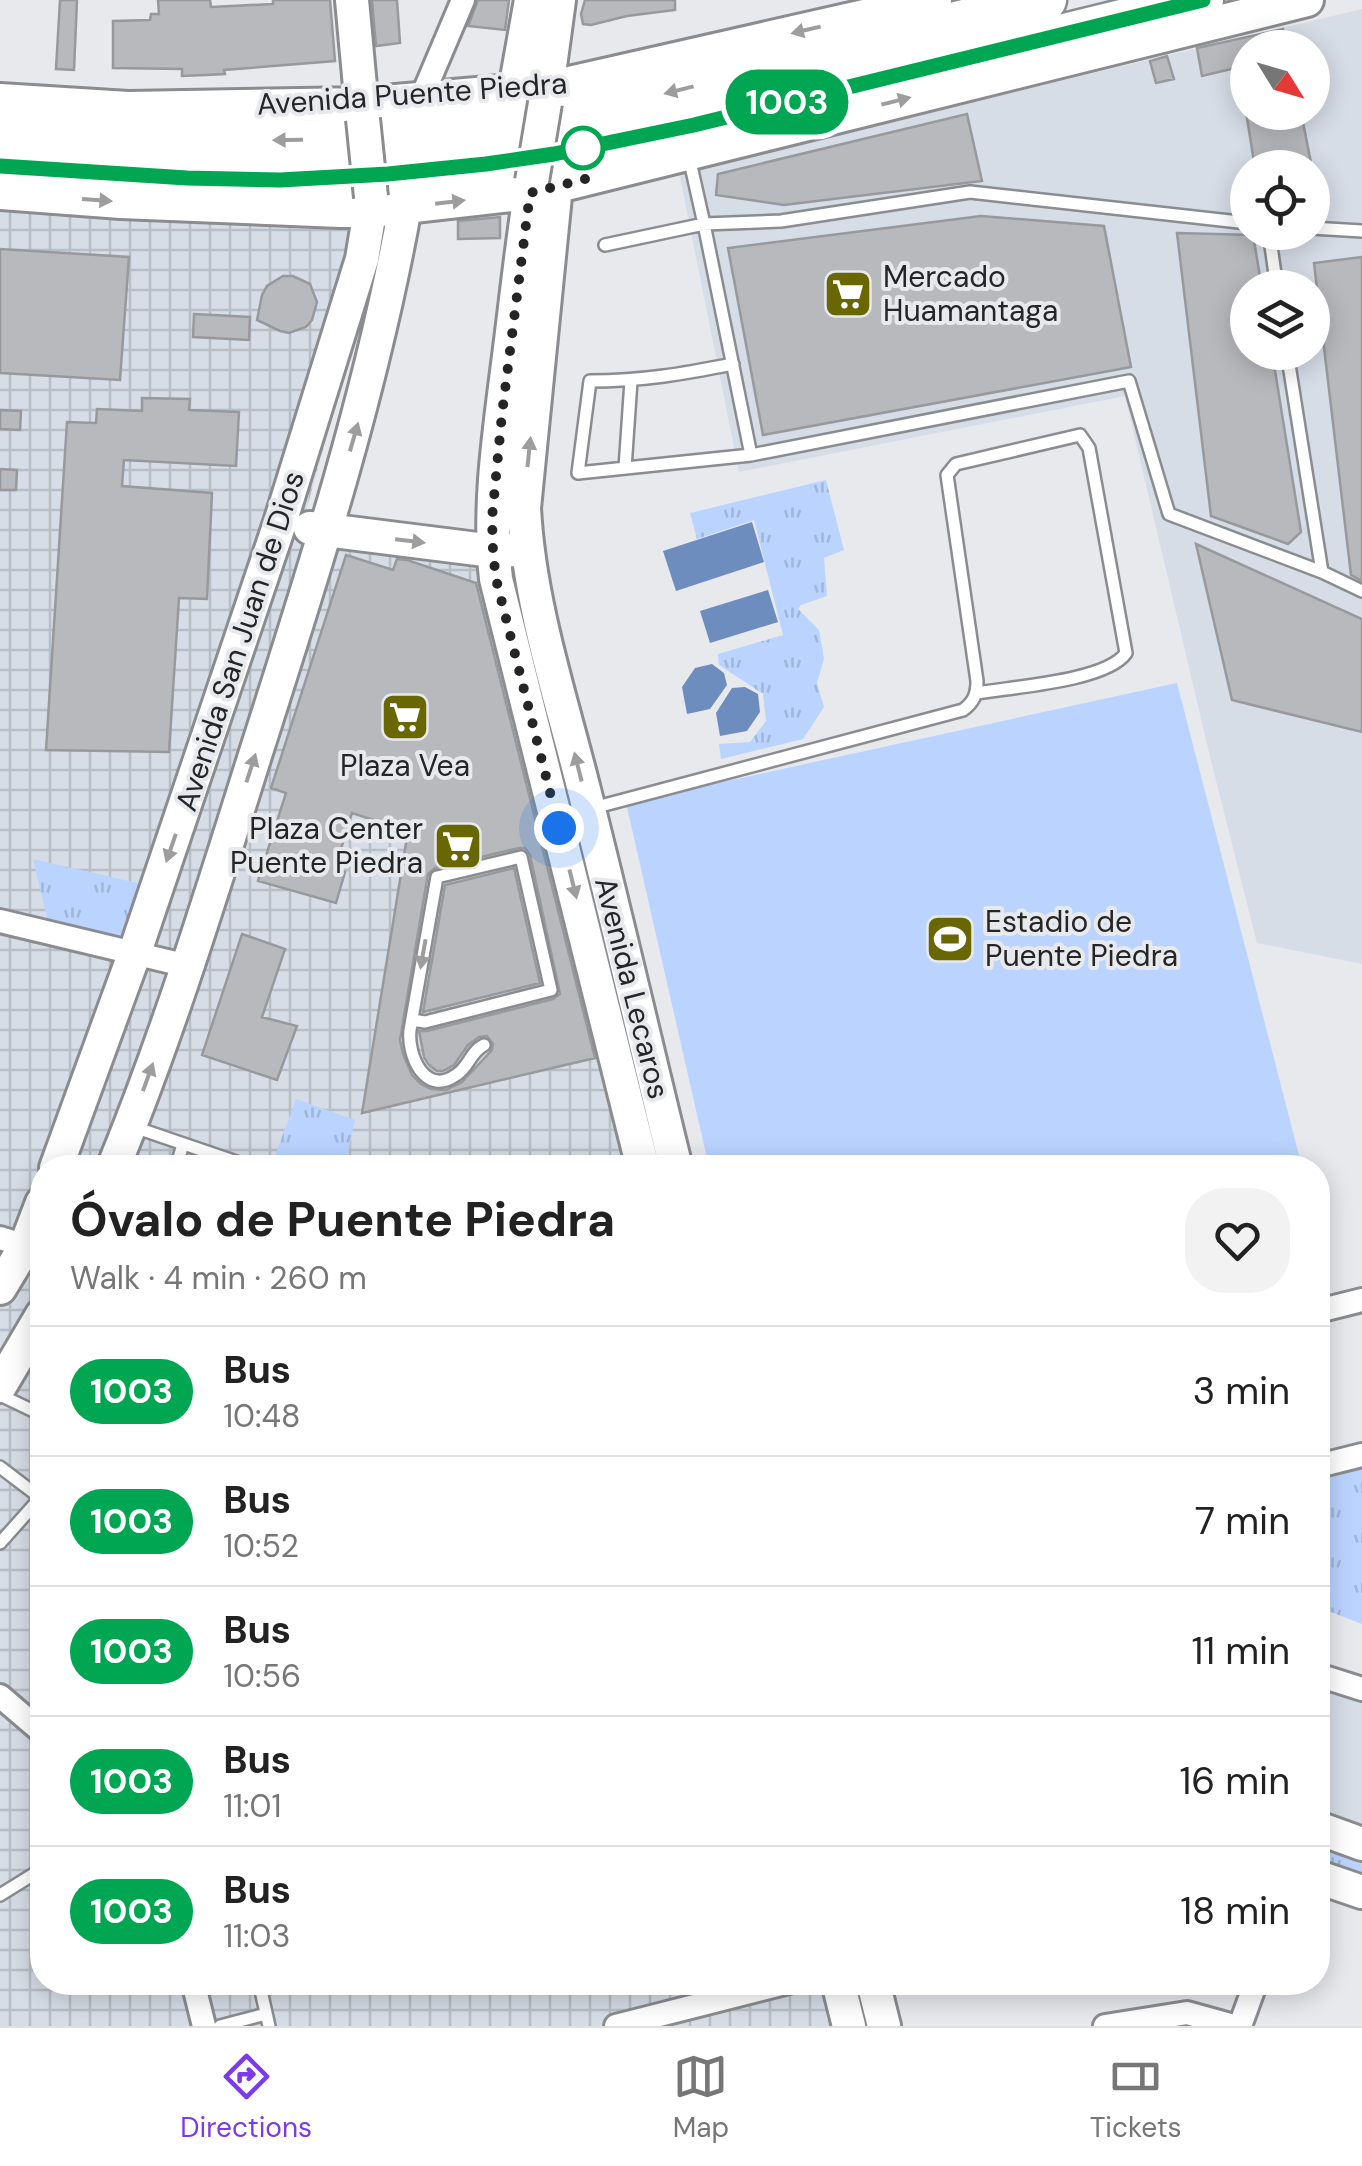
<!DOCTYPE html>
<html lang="en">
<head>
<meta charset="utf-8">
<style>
  :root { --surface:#fff; --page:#f2f2f2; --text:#222; --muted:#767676; --line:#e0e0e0; --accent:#7c3aed }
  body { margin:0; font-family:"DM Sans",sans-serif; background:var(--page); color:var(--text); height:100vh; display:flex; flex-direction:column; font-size:38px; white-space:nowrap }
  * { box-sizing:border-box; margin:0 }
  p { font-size:32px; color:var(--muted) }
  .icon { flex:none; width:55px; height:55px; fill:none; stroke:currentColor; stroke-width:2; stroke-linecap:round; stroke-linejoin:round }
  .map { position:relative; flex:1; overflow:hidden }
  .panel { position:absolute; left:30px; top:1155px; width:1300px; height:840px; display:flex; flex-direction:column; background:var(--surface); border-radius:40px; box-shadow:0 5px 25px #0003 }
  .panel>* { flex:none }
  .badge { padding:0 20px; border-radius:32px; font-size:35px; line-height:65px }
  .needle { width:65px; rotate:127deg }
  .controls { position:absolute; left:1230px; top:30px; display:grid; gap:20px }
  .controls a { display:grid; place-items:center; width:100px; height:100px; border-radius:50%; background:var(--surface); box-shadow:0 5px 25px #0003; font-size:50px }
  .you { position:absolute; width:50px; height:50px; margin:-25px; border:8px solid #fff; border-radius:50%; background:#1a73e8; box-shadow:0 0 0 15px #1a73e833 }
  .map>.badge { position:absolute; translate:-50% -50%; box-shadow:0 0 0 5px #fff }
  .round { display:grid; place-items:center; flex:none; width:105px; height:105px; border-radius:40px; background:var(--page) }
  .overview { display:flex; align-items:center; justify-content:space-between; height:170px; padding:0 40px }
  h1 { font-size:48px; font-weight:700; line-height:75px }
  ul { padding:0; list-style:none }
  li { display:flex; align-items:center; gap:30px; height:130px; padding:0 40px; border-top:2px solid var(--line) }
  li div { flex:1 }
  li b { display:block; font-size:38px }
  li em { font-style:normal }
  li .badge { min-width:110px; font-weight:700; text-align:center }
  .menu { display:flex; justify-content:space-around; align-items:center; height:140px; border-top:2px solid var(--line); background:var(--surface); font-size:28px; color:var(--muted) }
  .menu a { display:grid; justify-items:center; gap:5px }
  .menu .on { color:var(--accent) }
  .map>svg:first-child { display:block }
</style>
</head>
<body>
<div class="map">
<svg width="1362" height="2026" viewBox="0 0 1362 2026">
  <defs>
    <pattern id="industrial-grid" width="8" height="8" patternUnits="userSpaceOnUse" patternTransform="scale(2.5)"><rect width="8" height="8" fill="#d7dde7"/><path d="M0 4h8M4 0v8" fill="none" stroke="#b8bec6"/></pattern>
    <pattern id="grass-tufts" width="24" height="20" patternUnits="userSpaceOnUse" patternTransform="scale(2.5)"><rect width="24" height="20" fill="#bad4ff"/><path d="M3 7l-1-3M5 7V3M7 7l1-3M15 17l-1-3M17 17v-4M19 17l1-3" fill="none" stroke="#a0b6da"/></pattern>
  </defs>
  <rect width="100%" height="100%" fill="#e7e9ed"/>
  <path fill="#d7dde7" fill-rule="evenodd" d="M1362,9v955l-105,-21 -46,-182 -86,-365 -386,76 -60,-300zM1248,48h64v64h-64zM1248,168h64v64h-64zM1248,288h64v64h-64z
    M1318,1666l44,15v143l-44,-15z"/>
  <path fill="url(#industrial-grid)" d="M0,188l392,13 -90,325 176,37 53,60 128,544 -617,1v814l814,1 10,43h-866z"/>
  <path fill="url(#grass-tufts)" d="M826,480l18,70 -20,8 3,38 -26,9 -3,4 21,21 5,29 -7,24 7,24 -21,32 -82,20 -2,-15 31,-2 16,-21 -3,-27 -44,-29 -1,-11 65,-19 -29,-115 -57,19 -7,-26z
    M33,859l109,25 -15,54 -80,-20z
    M296,1099l59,21 -10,47h-74z
    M1362,1468v156l-44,-17v-128z
    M1318,1837l44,16v31l-44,-16z"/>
  <path fill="#bad4ff" d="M1177,683l125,484h-593l-83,-364z"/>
  <path fill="#6d8dbf" d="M752,522l12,40 -88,29 -13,-40z
    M768,590l10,32 -68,21 -10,-32z
    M712,664l12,9 3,12 -17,24 -23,5 -5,-27 13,-19z
    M745,687l13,7 2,18 -13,19 -27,5 -4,-23 16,-25z"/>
  <path fill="#b7b9bc" stroke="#97999c" stroke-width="2.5" fill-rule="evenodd" d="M60,0h17l-3,70 -18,-1z
    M158,0h52l1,7 62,-3v-4h57l5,61 -111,9 1,4 -19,1 -24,1v-7l-69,-1v-47l37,-1 1,-6h8z
    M372,0h25l3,43 -24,3z
    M478,0h31l-4,30 -37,-4z
    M585,0h90v10l-48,6 -36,9 -8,-1 -2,-10z
    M1283,29l4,19h-39v17l-46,11 -5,-28z
    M1167,56l7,23 -18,4 -6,-22z
    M1246,112h55l11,56h-57z
    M967,114l15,67 -198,24 -68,-10 2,-21z
    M981,216l123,10 27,141 -368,68 -35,-187z
    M500,217v21l-42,1v-18z
    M1177,233l76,2 9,53h-14v64h24l29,180 -13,12 -77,-28z
    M0,249l129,8 -9,123 -120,-7z
    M1362,257v324l-11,-6 -37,-312z
    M283,276h10l17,8 7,18 -5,18 -6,7 -17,6 -9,-2 -23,-11 5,-25 5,-9z
    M194,314l56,3 -1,23 -56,-3z
    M142,398l48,1 -1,11 50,2 -3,54 -112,-6 -2,26 90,7 -5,106 -28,-1 -10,154 -123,-2 21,-328 29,1 1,-14 45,2z
    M0,410l21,1 -1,19 -20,-1z
    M0,469l17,1 -1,20h-16z
    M1196,544l166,75v113l-130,-32z
    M346,555l47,15 4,-11 10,1 69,23 119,475 -233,55 46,-282 -56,-18 -17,56 10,3 -9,31 -78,-22 28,-88 -15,-5zM519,848h6l5,7 30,139 -7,5 -126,32h-8l5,26 4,7 9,7h6l11,-6 14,-20 11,-8 8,-1 6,8 -1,6 -30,32 -16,8 -15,-1 -10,-5 -9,-9 -9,-21 -3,-14 28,-166 7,-6z
    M514,868l26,115 -117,29 22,-127z
    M242,934l43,15 -23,68 35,9 -20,54 -75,-25z"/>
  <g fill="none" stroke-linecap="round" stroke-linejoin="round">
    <g stroke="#8a8c8f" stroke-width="16">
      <path id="lane" d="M689,157l15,67 77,-3 189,-29 278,31
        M1312,228l50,3
        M1269,232l8,56
        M605,245l99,-21 47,231
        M1287,352l35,220
        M733,364c-51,10 -91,17 -143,17l-12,92 173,-18 378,-74 40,133 153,58 40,19
        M625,468l6,-87
        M593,808l370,-98c11,-8 14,-16 14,-29l-30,-206 9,-11 124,-29 9,13 37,205c-19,28 -114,34 -149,40
        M412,1020l13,2 126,-32 -30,-133 -84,20 -27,153c-3,25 15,67 46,45 13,-8 14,-23 28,-30
        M134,1127l120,41
        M176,1168l7,-24
        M0,1395l42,20
        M0,1467l42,32
        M0,1543l42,-47
        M0,1895l42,-26
        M259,1982l10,44
        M220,2026l46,-12"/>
    </g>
    <g stroke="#8a8c8f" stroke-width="28">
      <path id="street" d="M421,99l42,-99
        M0,921l188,45
        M0,1238l42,13
        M1318,1311l44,-11
        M1318,1466l44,-11
        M1318,1675l44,14
        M0,1696l42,36
        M193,1982l11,44
        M616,2026l173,-44
        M1105,2026l82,-13 47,13
        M1240,2026l16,-44"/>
    </g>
    <g stroke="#8a8c8f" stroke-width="38">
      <path id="secondary" d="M352,0l11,119
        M515,90l16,-90
        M0,100l128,8 233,-4 186,-16 388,-88
        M545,103l14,-103
        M532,181c-10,61 -16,122 -24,183 -9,71 -20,144 -12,215l147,589
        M556,186l-32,322c5,96 37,190 60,282 32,126 61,252 92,378
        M0,193l121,9 219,9h30l160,-18 777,-193
        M310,528l183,23 21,-1
        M56,1168l79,-216 145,-429 82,-264 8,-48 1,-14
        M113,1168c57,-138 100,-280 145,-422 57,-178 114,-355 147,-539
        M0,1288l26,-43 16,-42
        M0,1386l42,-71
        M1318,1828l44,16
        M1318,1877l44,15
        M838,1982l11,44
        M873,1982l11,44"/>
    </g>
    <g stroke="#8a8c8f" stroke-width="45">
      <path id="highway" d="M0,130c158,10 319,19 477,-2 103,-14 203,-38 304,-63 88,-22 176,-43 265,-65
        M0,166l187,11 93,2 108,-5 98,-10 67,-10 141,-29 509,-125"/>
    </g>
    <use href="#lane" stroke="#fff" stroke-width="11"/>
    <use href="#street" stroke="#fff" stroke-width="22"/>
    <use href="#secondary" stroke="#fff" stroke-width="32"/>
    <use href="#highway" stroke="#fff" stroke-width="40"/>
    <g stroke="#8a8c8f" stroke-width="38" stroke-linecap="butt">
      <path id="secondary-bridge" d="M363,119l8,78
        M532,181l13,-78"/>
    </g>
    <use href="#secondary-bridge" stroke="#fff" stroke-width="32"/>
  </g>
  <defs><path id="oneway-solid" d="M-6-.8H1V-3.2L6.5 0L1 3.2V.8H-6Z" transform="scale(2.5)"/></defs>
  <g fill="#9d9d9d">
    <use href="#oneway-solid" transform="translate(806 30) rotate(167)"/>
    <use href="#oneway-solid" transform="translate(679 90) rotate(166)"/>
    <use href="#oneway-solid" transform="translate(896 101) rotate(-14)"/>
    <use href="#oneway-solid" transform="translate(288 140) rotate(179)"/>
    <use href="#oneway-solid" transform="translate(97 200) rotate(4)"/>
    <use href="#oneway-solid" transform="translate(450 202) rotate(-7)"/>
    <use href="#oneway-solid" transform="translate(354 437) rotate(-74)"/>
    <use href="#oneway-solid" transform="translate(529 452) rotate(-84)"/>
    <use href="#oneway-solid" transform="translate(410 541) rotate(7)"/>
    <use href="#oneway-solid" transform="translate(578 767) rotate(-104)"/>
    <use href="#oneway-solid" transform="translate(251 768) rotate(-72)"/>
    <use href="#oneway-solid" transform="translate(171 848) rotate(109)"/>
    <use href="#oneway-solid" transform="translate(573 884) rotate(76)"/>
    <use href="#oneway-solid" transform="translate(423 954) rotate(100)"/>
    <use href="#oneway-solid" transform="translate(148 1077) rotate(-70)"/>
  </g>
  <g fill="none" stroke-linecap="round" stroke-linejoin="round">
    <g stroke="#fff" stroke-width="22">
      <path id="line" d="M0,166l187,12 93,2 108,-6 98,-10 68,-10 140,-29 509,-125"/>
    </g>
    <use href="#line" stroke="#00a651" stroke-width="15"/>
    <path stroke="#252526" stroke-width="10" stroke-dasharray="0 18" d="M559,828l-63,-249 -3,-27 -1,-34 10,-104 28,-221 59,-15 -6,-30"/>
  </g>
  <defs>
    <g id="supermarket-square" transform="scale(2.5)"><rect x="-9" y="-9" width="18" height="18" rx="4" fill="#686701" stroke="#e7e9ed"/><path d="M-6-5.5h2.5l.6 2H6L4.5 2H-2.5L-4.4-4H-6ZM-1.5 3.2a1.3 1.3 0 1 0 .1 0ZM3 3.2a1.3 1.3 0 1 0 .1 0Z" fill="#fff"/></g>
    <g id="stadium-square" transform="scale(2.5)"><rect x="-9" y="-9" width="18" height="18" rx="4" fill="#686701" stroke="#e7e9ed"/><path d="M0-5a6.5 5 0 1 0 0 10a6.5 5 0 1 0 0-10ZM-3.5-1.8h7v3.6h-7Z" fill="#fff"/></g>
  </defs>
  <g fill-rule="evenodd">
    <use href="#supermarket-square" x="848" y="294"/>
    <use href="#supermarket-square" x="405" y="717"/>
    <use href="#supermarket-square" x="458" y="846"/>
    <use href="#stadium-square" x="950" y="939"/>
  </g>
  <circle fill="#fff" stroke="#00a651" stroke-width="5" cx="583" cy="148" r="20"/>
  <g text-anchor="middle" stroke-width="8" stroke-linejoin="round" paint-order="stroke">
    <g font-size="30" fill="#252526" stroke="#e7e9ed">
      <text transform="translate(412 94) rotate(-4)" y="10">Avenida Puente Piedra</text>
      <text transform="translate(240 641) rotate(-72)" y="10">Avenida San Juan de Dios</text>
      <text transform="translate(632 988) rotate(76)" y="10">Avenida Lecaros</text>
    </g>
    <g font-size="30" fill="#252526" stroke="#e7e9ed" text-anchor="start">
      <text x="883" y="287">Mercado<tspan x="883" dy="34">Huamantaga</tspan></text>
      <text x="405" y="776" text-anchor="middle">Plaza Vea</text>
      <text x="423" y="839" text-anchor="end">Plaza Center<tspan x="423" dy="34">Puente Piedra</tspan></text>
      <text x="985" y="932">Estadio de<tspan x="985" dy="34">Puente Piedra</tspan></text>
    </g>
  </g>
</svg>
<div class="controls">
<a><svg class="needle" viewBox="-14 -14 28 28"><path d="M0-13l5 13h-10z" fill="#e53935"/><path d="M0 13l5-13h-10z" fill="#767676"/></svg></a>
<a><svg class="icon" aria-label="locate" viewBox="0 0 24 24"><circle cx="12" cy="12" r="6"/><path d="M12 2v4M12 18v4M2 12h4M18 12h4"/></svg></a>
<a><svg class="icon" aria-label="layers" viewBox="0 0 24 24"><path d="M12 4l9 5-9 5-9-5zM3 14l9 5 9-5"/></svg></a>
</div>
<div class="you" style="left:559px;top:828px"></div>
<b class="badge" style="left:787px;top:102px;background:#00a651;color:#fff">1003</b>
<section class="panel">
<div class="overview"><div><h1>Óvalo de Puente Piedra</h1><p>Walk · 4 min · 260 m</p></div><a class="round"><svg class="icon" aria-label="heart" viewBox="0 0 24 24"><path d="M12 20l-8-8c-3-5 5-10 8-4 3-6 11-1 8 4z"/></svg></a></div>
<ul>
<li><span class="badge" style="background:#00a651;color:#fff">1003</span><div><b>Bus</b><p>10:48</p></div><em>3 min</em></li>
<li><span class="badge" style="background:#00a651;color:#fff">1003</span><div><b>Bus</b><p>10:52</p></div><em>7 min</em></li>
<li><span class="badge" style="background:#00a651;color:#fff">1003</span><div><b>Bus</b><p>10:56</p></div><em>11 min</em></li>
<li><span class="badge" style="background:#00a651;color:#fff">1003</span><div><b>Bus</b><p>11:01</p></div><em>16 min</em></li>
<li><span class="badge" style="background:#00a651;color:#fff">1003</span><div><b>Bus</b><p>11:03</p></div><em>18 min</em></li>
</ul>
</section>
</div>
<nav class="menu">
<a class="on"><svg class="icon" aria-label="directions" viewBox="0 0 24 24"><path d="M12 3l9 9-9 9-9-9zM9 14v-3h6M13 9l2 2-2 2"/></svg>Directions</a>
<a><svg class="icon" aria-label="map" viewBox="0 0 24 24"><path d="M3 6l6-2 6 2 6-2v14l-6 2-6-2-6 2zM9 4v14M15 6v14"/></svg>Map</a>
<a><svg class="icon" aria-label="tickets" viewBox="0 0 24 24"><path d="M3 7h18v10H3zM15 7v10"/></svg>Tickets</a>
</nav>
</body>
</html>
